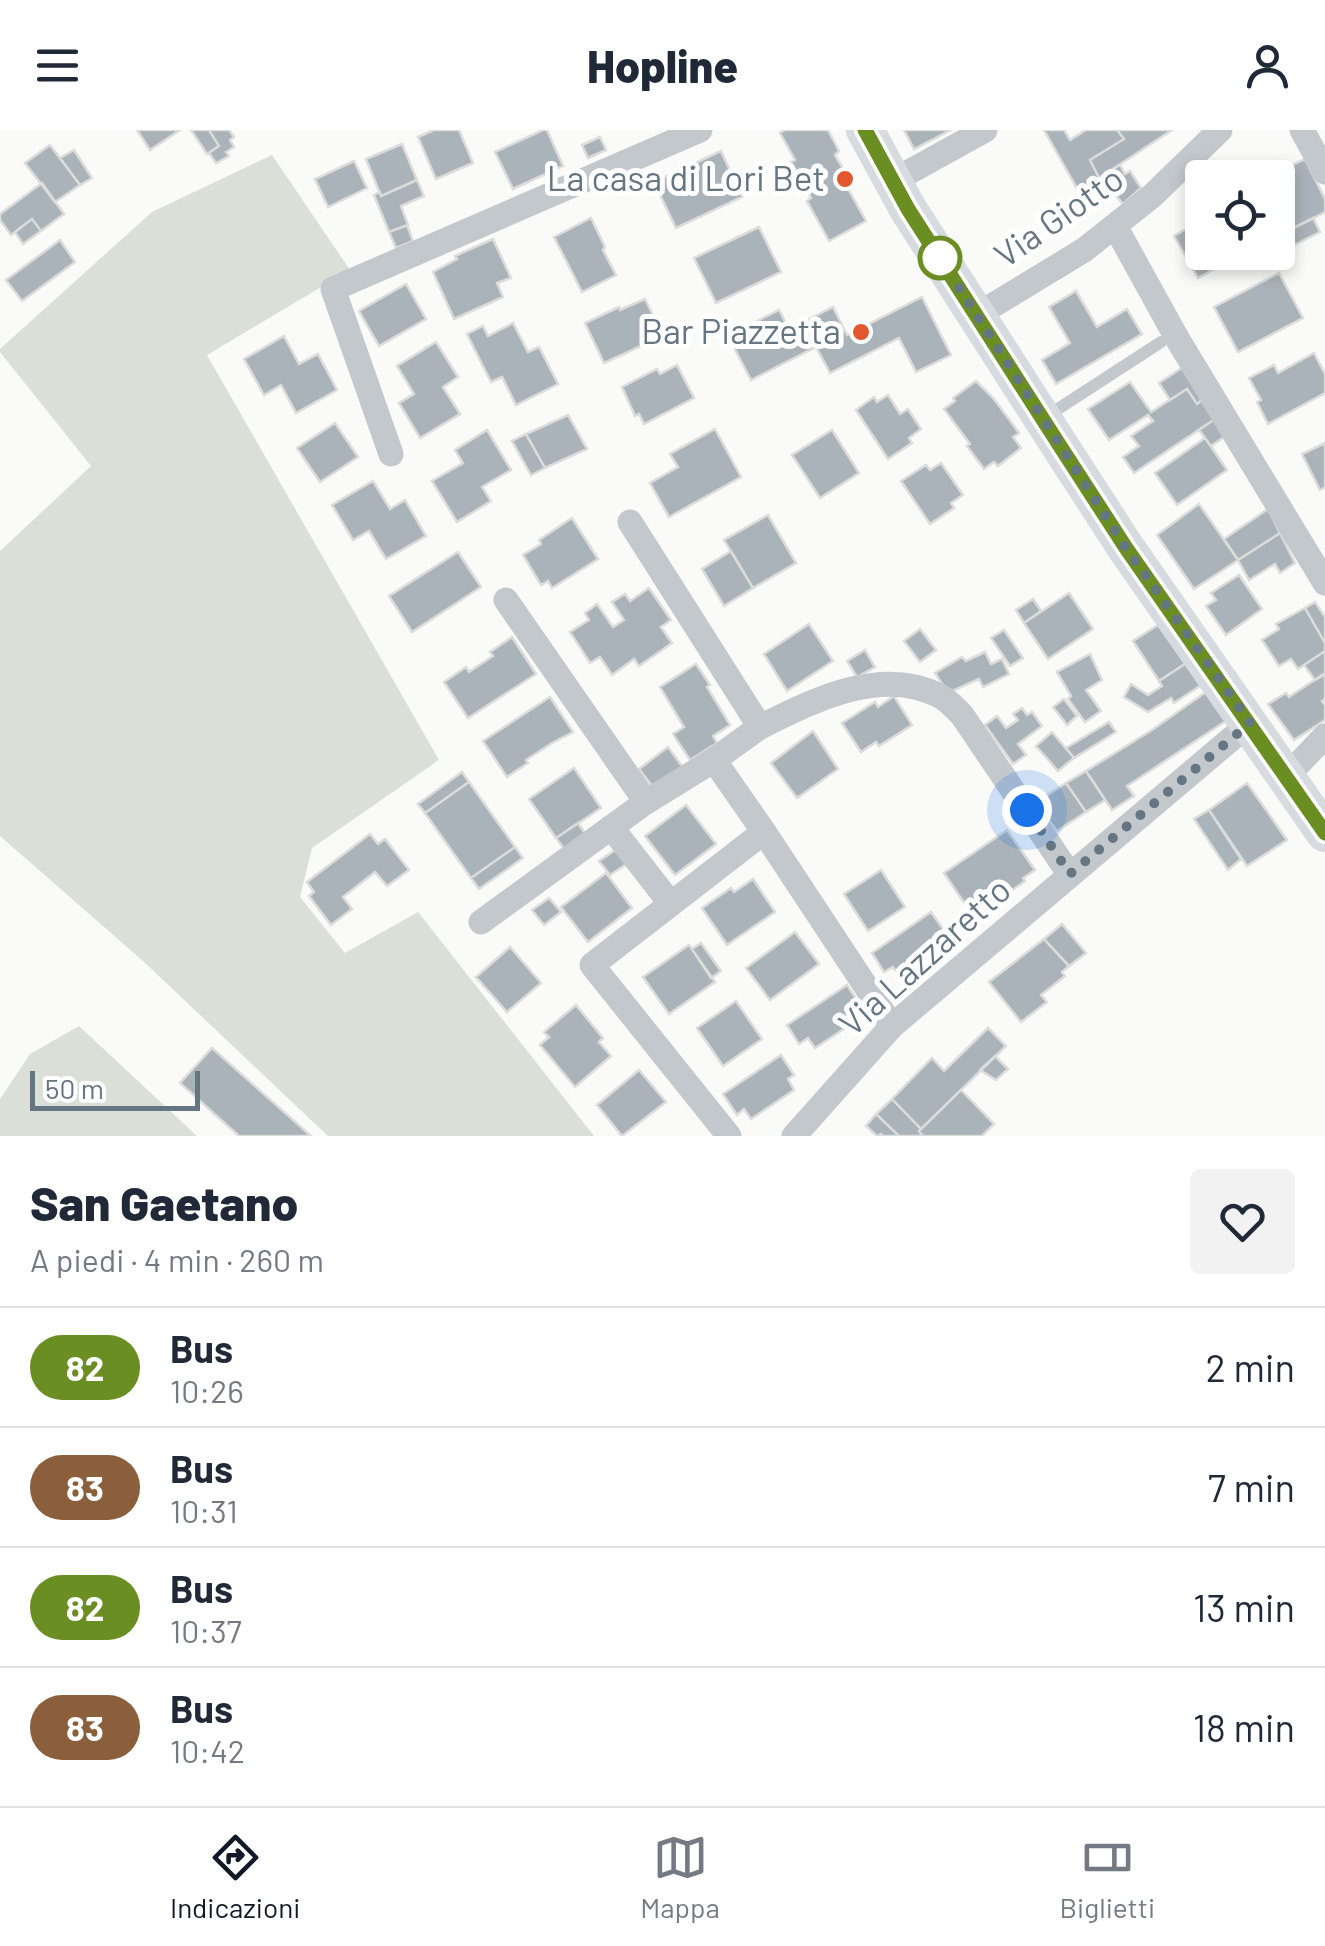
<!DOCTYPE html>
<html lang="it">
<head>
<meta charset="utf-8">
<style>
  :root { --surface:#fff; --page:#f2f2f3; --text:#1f2937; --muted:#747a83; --line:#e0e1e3; --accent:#111827 }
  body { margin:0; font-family:Barlow,sans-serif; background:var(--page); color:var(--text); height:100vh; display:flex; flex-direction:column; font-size:38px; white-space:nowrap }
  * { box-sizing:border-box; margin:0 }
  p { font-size:32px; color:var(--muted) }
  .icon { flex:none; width:55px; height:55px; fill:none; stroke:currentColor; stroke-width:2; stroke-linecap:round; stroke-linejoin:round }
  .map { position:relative; height:1006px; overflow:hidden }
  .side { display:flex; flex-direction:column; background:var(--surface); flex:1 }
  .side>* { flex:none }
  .badge { padding:0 20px; border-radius:32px; font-size:35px; line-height:65px }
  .buttons { position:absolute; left:1185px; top:30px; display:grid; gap:20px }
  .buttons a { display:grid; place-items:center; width:110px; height:110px; border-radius:10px; background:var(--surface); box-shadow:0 5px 15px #0003; font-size:50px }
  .scale { position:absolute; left:30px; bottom:25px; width:170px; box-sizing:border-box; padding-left:10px; border:5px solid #657683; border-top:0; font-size:28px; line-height:35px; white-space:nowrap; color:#657683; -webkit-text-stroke:8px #fff; paint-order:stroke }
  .you { position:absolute; width:50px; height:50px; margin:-25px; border:8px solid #fff; border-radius:50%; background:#1a73e8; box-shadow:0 0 0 15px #1a73e833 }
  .map>.badge { position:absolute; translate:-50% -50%; box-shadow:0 0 0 5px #fff }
  .round { display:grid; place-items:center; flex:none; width:105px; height:105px; border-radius:10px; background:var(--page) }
  .head { display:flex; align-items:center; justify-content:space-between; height:170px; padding:0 30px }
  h1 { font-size:48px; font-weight:800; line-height:75px }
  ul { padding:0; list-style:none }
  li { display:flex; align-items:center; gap:30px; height:120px; padding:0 30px; border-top:2px solid var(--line) }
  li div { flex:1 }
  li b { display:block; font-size:38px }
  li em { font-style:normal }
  li .badge { min-width:110px; font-weight:700; text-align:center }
  header { display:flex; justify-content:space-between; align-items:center; height:130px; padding:0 30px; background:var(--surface); font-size:45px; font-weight:800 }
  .tabs { display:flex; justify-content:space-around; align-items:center; height:140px; border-top:2px solid var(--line); background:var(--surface); font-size:28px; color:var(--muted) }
  .tabs a { display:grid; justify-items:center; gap:5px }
  .tabs .active { color:var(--accent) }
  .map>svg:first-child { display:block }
</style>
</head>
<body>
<header><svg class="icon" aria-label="menu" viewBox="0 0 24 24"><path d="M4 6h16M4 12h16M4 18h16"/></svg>Hopline<svg class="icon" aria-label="person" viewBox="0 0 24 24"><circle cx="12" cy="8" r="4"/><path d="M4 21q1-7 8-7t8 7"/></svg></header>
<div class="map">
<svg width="1325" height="1006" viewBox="0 0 1325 1006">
  <rect width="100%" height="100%" fill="#fafaf8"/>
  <path fill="#dadfd7" d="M272,25l78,115 -143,85 232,405 -127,88 -12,49 45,56 73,-41 176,224h-266l-185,-175 -143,-125v-285l91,-85 -91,-114v-3l152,-137z
    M79,896l118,110h-197v-37l30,-45z"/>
  <path fill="#aab3b9" stroke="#dcdcda" stroke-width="2.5" d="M137,0h43l-30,20z
    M191,0h18l10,16 -12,8z
    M209,0h20l5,7 -4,3 4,7 -8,5 3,4 -13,7 -7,-10 10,-7z
    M434,0h25l14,33 -37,16 -18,-42z
    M543,0h4l16,36 -50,23 -18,-37z
    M785,0h43l11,21 -4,4 17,29 -5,3 19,34 -37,20 -22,-40 4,-3 -20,-36 4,-2 -15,-27z
    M904,0h47l-37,19z
    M1044,0h20l6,10 16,-10h31l7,9 -34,21 9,18 -6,3 5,10 -15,8z
    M1117,0h55l-73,48 -9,-18 34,-21z
    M600,7l6,13 -18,8 -6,-13z
    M402,14l15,36 -36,16 -15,-37z
    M50,15l30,40 -25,17 -30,-39z
    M74,20l18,28 -12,7 -20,-27z
    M721,21l21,46 -66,31 -22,-46z
    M1305,29l20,40v13l-31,16 -16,-32v-18l-10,-1z
    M354,31l13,27 -39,19 -13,-28z
    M1120,35l5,9 5,-3 11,17 -18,16 -10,-12 -4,3 -10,-17z
    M417,50l7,16 -23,10 7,19 -19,7 -15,-37 6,-3 1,4z
    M42,53l22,31 -23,17 -9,-12 -21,16 -11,-15v-6z
    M591,88l14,29 -2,3 13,25 -34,17 -28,-55z
    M1313,88l7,14 -28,14 -7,-14z
    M32,89l9,12 -18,13 -8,-12z
    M1202,90v32h43l-47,26 -24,-42z
    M407,95l6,16 -17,7 -7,-16z
    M759,97l22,45 -65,31 -22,-45z
    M493,109l18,39 -14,5 6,14 -49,22 -21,-47 24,-13 -2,-3z
    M60,110l15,22 -53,39 -16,-21z
    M1279,143l24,45 -65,34 -24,-45z
    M406,154l20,35 -47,27 -20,-35z
    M1076,161l21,36 30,-18 15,25 -86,50 -14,-24 28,-17 -21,-36z
    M922,167l29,58 -35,17 -17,-34 -69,35 -14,-26 -65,33 -23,-44 51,-26 10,19 44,-22 14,28z
    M645,169l18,37 -59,27 -19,-40 34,-16 1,3z
    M513,193l15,29 11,-5 19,37 -42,21 -14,-28 -11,5 -24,-48 16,-8 5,10z
    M284,206l15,28 19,-10 19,36 -41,23 -15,-28 -17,10 -20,-36z
    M436,212l22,35 -15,10 17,27 -40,24 -21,-35 15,-9 -17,-28z
    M1314,223l11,21v19l-57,31 -11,-22 4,-2 -12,-22 25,-13 4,8z
    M677,235l17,33 -50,26 -5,-10 -4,2 -13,-29 35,-18 3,5z
    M1183,237l20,32 -6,5 -10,-15 -17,11 -11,-17z
    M976,251l18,18 25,34 -6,4 8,11 -23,18 -4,-4 -10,7 -17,-23 3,-2 -26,-35 11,-8 -2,-3z
    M1130,252l21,30 36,-23 10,15 6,-5 12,20 -81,54 -11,-16 16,-11 -8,-10 22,-15 -5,-6 -39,25 -21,-31z
    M888,265l12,19 8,-5 13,20 -12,9 3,5 -24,16 -32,-49 18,-13 3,5z
    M568,285l19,34 -42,19 -19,-34z
    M1215,289l9,18 -13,9 -12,-16z
    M335,293l23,34 -38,25 -23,-34z
    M715,299l26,48 -72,40 -19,-34 28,-16 -8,-13z
    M487,300l24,40 -29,17 9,14 -34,21 -25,-41 31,-18 -8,-13z
    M832,300l27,43 -39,25 -28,-43z
    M526,304l19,34 -14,7 -19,-34z
    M1205,308l22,32 -50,35 -22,-32z
    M1325,313v44l-5,3 -18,-36z
    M941,333l22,32 -12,8 3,5 -24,16 -29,-43 25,-16 4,5z
    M373,351l17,28 15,-9 21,36 -40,23 -17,-28 -16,9 -21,-35z
    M1199,374l39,56 -44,29 -37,-54z
    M1268,379l12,24 -42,27 -14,-21z
    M768,385l28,48 -43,25 -29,-48z
    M572,388l26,41 -46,29 -4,-7 -7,4 -18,-30 18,-11 -2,-4z
    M1280,403l15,30 -15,10 -5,-9 -26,16 -11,-20z
    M731,421l22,37 -29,18 -22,-37z
    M458,422l23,35 -69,45 -23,-36z
    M1239,445l23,34 -36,26 -20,-29 10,-6 -5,-7z
    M649,458l22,32 -10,7 11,16 -33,23 -5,-7 -22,16 -12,-18 -10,6 -20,-31 19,-12 -4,-7 12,-9 16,23 11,-7 -12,-18 13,-8 5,7z
    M1069,463l24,36 -45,30 -24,-36z
    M1033,469l8,12 -17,12 -8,-13z
    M1315,472l10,15v26l-20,-35z
    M1305,478l20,35v8l-27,18 -7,-10 -12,7 -17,-26 17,-11 -3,-5z
    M1169,488l25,40 -35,23 -26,-40z
    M809,494l24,37 -46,30 -23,-37z
    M920,499l16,21 -16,12 -16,-21z
    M1004,500l19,28 -13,8 -19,-28z
    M512,507l24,37 -68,44 -24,-36 22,-15 3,5 24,-16 -3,-4z
    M865,520l10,17 -18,10 -10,-16z
    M1325,521v23l-10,6 -11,-15z
    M985,522l6,12 11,-5 7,15 -26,13 -4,-8 -31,14 -13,-20 27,-16 4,4z
    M1090,524l12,26 -16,10 15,21 -16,11 -17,-23 3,-3 -14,-24z
    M1194,528l15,22 -35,23 -3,-5 -23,14 -24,-15 7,-13 17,11 14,-9 -3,-5z
    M696,534l14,21 -3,2 23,38 -17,11 4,7 -27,17 -17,-26 11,-7 -24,-40z
    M1325,543v26l-3,2 3,4v15l-31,20 -26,-36 18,-11 3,4z
    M1213,557l19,30 -105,69 7,10 -22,14 -26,-39 66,-41z
    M894,566l18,29 -33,21 -3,-4 -15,10 -19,-29 33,-21 3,5z
    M550,567l23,35 -21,11 -26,17 2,3 -21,14 -24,-36z
    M1064,569l13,17 -10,9 -14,-18z
    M1022,578l5,7 5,-3 10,14 -24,18 8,11 -13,9 -28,-39 12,-9 9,12 12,-8 -5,-6z
    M1109,592l7,10 -42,26 -8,-10z
    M813,601l25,38 -41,29 -26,-35z
    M1052,602l22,26 -16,13 -22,-25z
    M668,617l16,22 -28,22 -17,-22z
    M574,638l27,40 -45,30 -27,-39z
    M1086,641l19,29 -19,12 -20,-29z
    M462,642l7,10 -44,31 -7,-9z
    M469,652l46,65 -44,31 -46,-65z
    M1066,653l20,29 -29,19 -22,-28z
    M1247,653l40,57 -40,26 -38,-56z
    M686,675l30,39 -41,31 -30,-39z
    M1209,680l32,49 -13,11 -34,-51z
    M578,693l8,12 -21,15 -9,-12z
    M1007,700l28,40 -12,8 2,3 -39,28 -4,-4 -11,8 -27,-40z
    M370,704l8,10 7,-5 24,31 -22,16 -12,-14 -32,25 9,12 -21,16 -22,-29 5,-4 -7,-10z
    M515,717l8,11 -44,31 -8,-11z
    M617,719l11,14 -18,12 -11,-14z
    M881,740l24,37 -37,24 -24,-37z
    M606,743l26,35 -44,34 -27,-35z
    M753,749l22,33 -48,33 -25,-37 29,-20 3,4z
    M549,768l12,14 -17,13 -12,-15z
    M931,782l14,20 -8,5 7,11 -43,30 -8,-11 -9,5 -12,-19z
    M1062,794l24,29 -17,13 -25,-27z
    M795,802l24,32 -49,36 -24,-32z
    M1044,809l25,27 -7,6 3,4 -24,19 6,7 -26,20 -32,-40z
    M701,813l20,28 -10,7 -19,-29z
    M689,815l26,37 -46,32 -26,-37z
    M510,817l31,36 -34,29 -31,-35z
    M847,855l12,18 -7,5 7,11 -44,29 -7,-10 -9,6 -12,-19z
    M736,871l26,38 -39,27 -26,-38z
    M576,875l27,33 -4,4 12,14 -36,31 -35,-42 9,-8 -5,-5z
    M988,898l18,18 -85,83 -29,-30 40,-41 12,13z
    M212,918l99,88h-72l-59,-53z
    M781,925l13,20 -6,4 6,11 -43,29 -7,-10 -7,6 -14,-21z
    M995,926l13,13 -12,11 -16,-10z
    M639,940l27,32 -44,34 -25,-31z
    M961,960l33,34 -12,12h-59l-4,-5z
    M892,969l29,30 -2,2 4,5h-24l-23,-22z
    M876,984l23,22h-16l-2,-2 -4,2 -11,-10z"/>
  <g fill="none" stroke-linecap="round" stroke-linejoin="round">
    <path stroke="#c3c8cc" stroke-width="12" d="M1044,288l117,-76"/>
    <path stroke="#c3c8cc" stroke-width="25" d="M1302,0l23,42
      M893,51l92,-51
      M1115,96l63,114 147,243
      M977,185l107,-65 68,-54 68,-66
      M391,324l-58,-165 367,-159
      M506,470l140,202
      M760,597c53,-26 119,-61 178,-32 9,4 17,13 24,20l108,160
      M714,630l50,72 128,194
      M1286,647l39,-41
      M611,697l60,77
      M481,792l165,-120 68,-42 46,-33 -130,-205
      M729,1006l-137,-171 172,-133
      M794,1006l98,-110 358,-303"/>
    <path stroke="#d6dbdf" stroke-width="38" d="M865,0l43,79 152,237 66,102 199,285"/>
  </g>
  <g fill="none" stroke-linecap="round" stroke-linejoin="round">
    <g stroke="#fff" stroke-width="22">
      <path id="line" d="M865,0l43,79 152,237 66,102 199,285"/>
    </g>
    <use href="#line" stroke="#6b8e23" stroke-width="15"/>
    <path stroke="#657683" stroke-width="10" stroke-dasharray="0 18" d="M940,128l186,290 124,175 -180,151 -43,-64"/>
  </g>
  <g fill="#e4572e" stroke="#fff" stroke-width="4">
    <circle cx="845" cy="49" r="10"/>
    <circle cx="861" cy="202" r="10"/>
  </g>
  <circle fill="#fff" stroke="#6b8e23" stroke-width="5" cx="940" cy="128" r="20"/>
  <g text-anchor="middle" stroke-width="10" stroke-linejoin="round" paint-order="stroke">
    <g font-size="35" fill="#657683" stroke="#fff" text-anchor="end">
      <text x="825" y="61">La casa di Lori Bet</text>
      <text x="841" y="214">Bar Piazzetta</text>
    </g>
    <g font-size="35" fill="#657683" stroke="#fff">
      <text transform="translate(1059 87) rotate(-35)" y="12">Via Giotto</text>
      <text transform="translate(925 827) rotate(-42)" y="12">Via Lazzaretto</text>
    </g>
  </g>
</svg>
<div class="buttons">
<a><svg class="icon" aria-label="locate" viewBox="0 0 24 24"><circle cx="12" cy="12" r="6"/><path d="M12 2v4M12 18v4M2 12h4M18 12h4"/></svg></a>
</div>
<div class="scale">50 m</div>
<div class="you" style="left:1027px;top:680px"></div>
</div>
<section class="side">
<div class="head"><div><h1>San Gaetano</h1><p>A piedi · 4 min · 260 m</p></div><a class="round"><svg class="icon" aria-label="heart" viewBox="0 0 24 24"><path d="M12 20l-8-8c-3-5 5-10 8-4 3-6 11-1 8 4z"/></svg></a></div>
<ul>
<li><span class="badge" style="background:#6b8e23;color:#fff">82</span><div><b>Bus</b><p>10:26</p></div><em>2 min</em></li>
<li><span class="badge" style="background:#8b5e3c;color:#fff">83</span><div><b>Bus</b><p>10:31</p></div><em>7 min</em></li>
<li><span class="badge" style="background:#6b8e23;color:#fff">82</span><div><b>Bus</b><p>10:37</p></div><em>13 min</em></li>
<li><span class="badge" style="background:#8b5e3c;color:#fff">83</span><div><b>Bus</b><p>10:42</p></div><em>18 min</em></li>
</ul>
</section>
<nav class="tabs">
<a class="active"><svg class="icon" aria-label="directions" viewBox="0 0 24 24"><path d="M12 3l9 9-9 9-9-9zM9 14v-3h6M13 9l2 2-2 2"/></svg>Indicazioni</a>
<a><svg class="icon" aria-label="map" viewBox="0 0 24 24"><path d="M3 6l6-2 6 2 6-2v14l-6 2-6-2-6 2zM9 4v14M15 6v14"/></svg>Mappa</a>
<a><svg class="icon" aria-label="tickets" viewBox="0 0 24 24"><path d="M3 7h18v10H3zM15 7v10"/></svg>Biglietti</a>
</nav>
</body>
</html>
